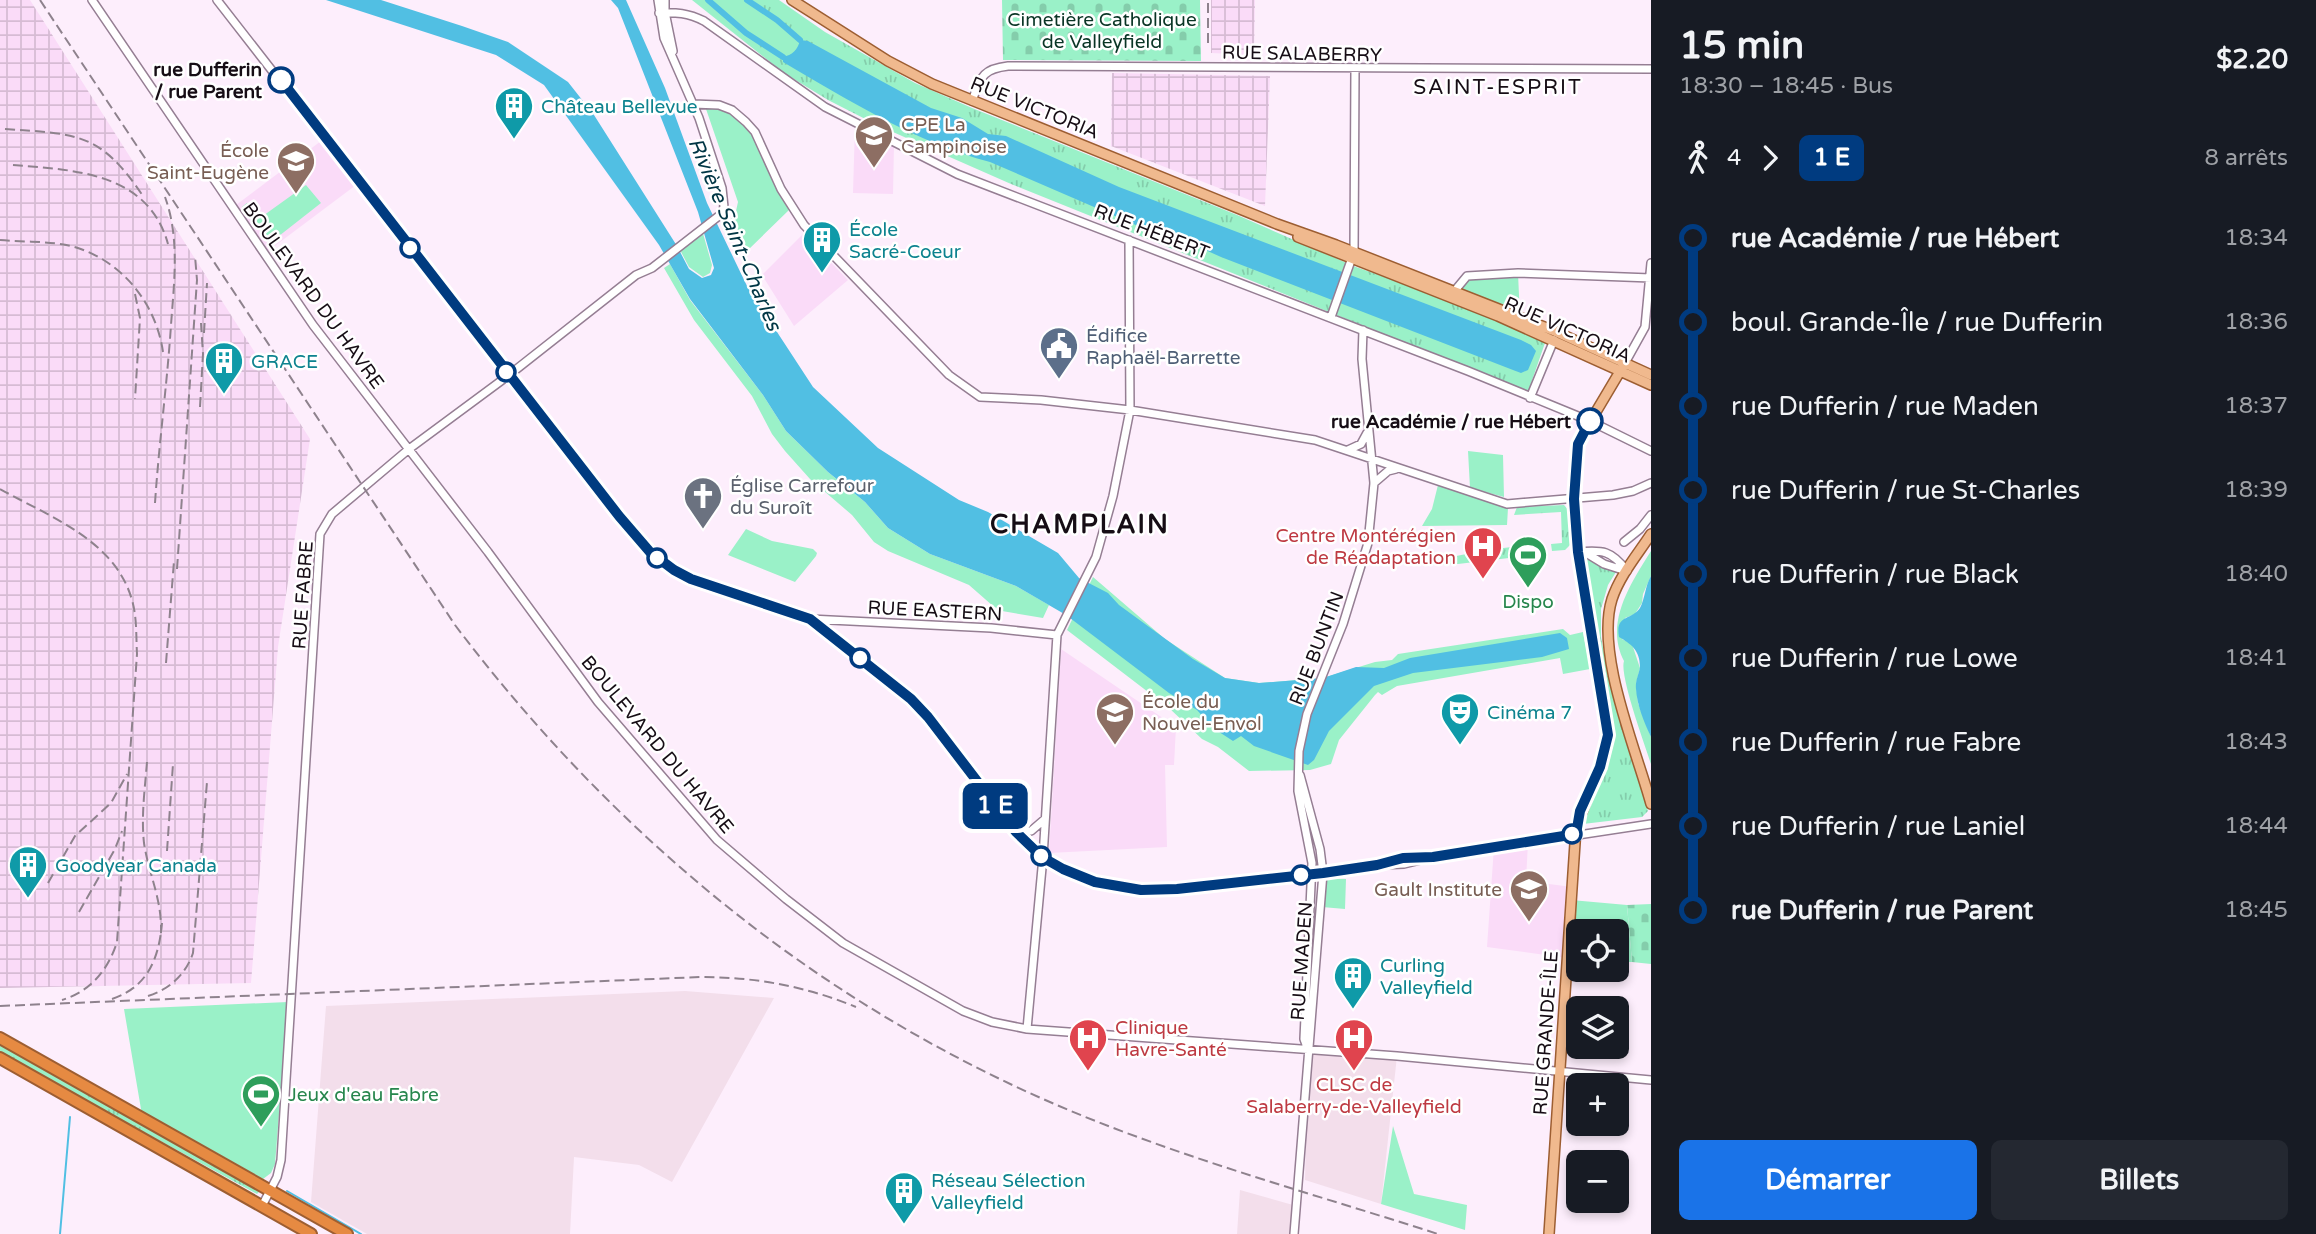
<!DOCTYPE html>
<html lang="fr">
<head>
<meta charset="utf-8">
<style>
  :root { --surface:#171b24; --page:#242831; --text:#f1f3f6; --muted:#9ea1a6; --accent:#1a73e8 }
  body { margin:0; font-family:"Varela Round",sans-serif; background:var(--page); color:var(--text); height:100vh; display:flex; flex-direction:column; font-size:26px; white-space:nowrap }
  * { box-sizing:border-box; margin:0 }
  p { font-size:23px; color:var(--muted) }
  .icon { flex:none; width:38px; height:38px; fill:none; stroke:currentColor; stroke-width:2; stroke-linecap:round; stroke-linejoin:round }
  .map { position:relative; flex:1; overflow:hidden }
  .side { display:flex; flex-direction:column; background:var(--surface); width:665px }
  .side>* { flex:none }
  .badge { padding:0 14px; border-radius:10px; font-size:24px; line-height:46px }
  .controls { position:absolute; left:1566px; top:919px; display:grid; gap:14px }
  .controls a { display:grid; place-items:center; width:63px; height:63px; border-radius:10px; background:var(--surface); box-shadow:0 4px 10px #0003; font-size:35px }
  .map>.badge { position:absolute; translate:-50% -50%; box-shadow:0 0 0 4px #fff }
  .legs { display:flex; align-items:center; gap:10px; height:77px; padding:0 28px; font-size:23px }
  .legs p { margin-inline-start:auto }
  .head { display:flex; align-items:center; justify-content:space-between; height:119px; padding:0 28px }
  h1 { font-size:38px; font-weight:700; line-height:52px }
  .cta { display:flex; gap:14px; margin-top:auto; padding:14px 28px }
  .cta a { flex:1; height:80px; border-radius:10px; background:var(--accent); color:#fff; font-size:28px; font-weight:700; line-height:80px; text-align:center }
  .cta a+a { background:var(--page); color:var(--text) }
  ul { padding:0 28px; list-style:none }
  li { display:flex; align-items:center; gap:24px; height:84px; font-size:26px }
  li i { display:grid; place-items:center; width:10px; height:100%; margin:0 9px; background:currentColor }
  li i::after { content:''; width:18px; height:18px; margin:-9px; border:5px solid; border-radius:50%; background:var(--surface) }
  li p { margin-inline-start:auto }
  li:first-child i { background:linear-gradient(#0000 50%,currentColor 0) }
  li:last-child i { background:linear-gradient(currentColor 50%,#0000 0) }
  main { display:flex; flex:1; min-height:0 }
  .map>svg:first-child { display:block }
</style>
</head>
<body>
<main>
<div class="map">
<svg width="1651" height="1234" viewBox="0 0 1651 1234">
  <defs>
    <pattern id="industrial-grid" width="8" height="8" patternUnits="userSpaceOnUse" patternTransform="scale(1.75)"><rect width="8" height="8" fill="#fadbf8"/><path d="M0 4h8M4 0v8" fill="none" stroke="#d6bbd4"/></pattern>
    <pattern id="grass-tufts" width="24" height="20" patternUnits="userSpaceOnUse" patternTransform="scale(1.75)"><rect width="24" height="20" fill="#9af1c8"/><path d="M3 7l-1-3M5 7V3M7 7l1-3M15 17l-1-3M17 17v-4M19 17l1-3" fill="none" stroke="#84cdab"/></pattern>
    <pattern id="cemetery-stones" width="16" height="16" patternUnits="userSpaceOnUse" patternTransform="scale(1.75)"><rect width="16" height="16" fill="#9af1c8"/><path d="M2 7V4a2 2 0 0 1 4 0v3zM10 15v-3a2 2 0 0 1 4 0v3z" fill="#84cdab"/></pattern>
  </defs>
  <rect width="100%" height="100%" fill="#fdeefc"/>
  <path fill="#f3deeb" d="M685,991l89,7 -102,184 -33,-17 -65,-8 -4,77h-203l-56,-32 15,-196z
    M1308,1050l89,6 -16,148 -76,-24z
    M1240,1190l53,15 -2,29h-54z"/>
  <path fill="url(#industrial-grid)" d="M0,0h30l280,439 -32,208 -27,336 -251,5z
    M1211,0h44l-1,55 -43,-2z
    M1112,73l158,3 -5,130 -154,-60z"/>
  <path fill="#fadbf8" d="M855,125l39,20 -1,49 -40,-1z
    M321,141l35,44 -88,66 -32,-46z
    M803,234l45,46 -54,46 -32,-51z
    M1061,649l115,78 -2,38h-9l2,82 -118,6z
    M1528,842l-2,39 46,6 -5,71 -80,-11 7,-100z"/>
  <path fill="url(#grass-tufts)" d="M692,0h87l46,32 90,51 57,25 265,107 119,52 83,29 107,44 -18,52 -517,-208 -134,-59 -49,-25 -44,-27z
    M1564,505l5,6 1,34 -5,5 -13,1 -1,-7 11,-1 -1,-31 -47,3 3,-8z
    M1541,545l1,9 -84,10 -41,1c41,-10 82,-19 124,-20z
    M1582,556c12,1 21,14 34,16l-8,13 -7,24v28l7,39 40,135 -6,6 -59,7 -2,-2 26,-69z
    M0,1043l237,135 22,14 -2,2 -257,-141z"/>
  <path fill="url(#cemetery-stones)" d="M1002,0h198l1,61 -198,-1z
    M1651,904v60l-19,-2 -5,-57z"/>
  <path fill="#9af1c8" d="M708,0h40l52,40c-3,16 -14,19 -27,13l-51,-39z
    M712,106c45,8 59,67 77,104l-42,41 -18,-29 7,-11 2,-9 -32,-93z
    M306,185l15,18 -51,40 -28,-36 5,-4 13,15z
    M702,230l10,35 -2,8 -7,4 -14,-10 -10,-19z
    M670,264l20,36 73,95 23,36 42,41 37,30 23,26 42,26 86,32 33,19 -6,13 -41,-7 -9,-5 -24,-21 -81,-34 -14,-9 -22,-27 -42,-36 -25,-28 -13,-17 -20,-38 -58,-76 -30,-52z
    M1518,273l2,45 -63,-30 10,-12z
    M1468,451l35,4 1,42 -34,-9z
    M1438,485l70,23 -1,17 -85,1 10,-17z
    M746,529l26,12 41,8 4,4 -1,3 -21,26 -67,-27z
    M1651,551v25l-8,18 -1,9 -7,11 -10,4 -3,21 10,5 8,24 -4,16 2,19 13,34v27c-6,-19 -32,-89 -27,-103 -20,-38 7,-78 27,-110z
    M1093,577l72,62 60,39 34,5 64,-5 52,-16 17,-2 6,-6 165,-25 7,6 13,-3 7,37 -27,5 -3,-16 -163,28 -15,9 -4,-3 -3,3 -36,45 -8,24 -21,6 -61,1 -31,-24 -16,-8 -33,-31 -102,-78z
    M1325,878l21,1 -1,30 -23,-2z
    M1571,900l56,5 5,57h-15v-31h-39v28l-11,-1z
    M288,1002l-13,162 -4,9 -8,6 -105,-59 -16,-5 -18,-106z
    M1393,1126l21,68 53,11 -2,25 -84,-26z"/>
  <path fill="#51bfe3" d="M326,0h55l81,26 46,16 60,40 26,33 83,131 12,23 13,9 9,-3 3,-7 -16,-56 -80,-204 -7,-8h15l39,88 42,115 40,83 66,101 65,61 81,52 29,12 70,41 21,25 29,15 11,12 74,54 32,19 34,5 64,-5 33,-11 28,1 26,-10 150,-25 7,5 2,11 -27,8 -129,16 -39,13 -45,45 -15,29 -6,5 -54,-19 -13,-10 -8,5 -20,-13 -16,-18 -28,-17 -103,-78 -50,-29 -86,-32 -42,-26 -23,-26 -37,-30 -42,-41 -23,-36 -73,-96 -31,-54 -115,-160 -48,-30z
    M800,40l8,1 123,67 31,10 26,16 18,2 113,51 402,153 10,5 5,6 -8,19 -7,3 -8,-3 -292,-113 -58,-26 -25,-5 -148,-64c-73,-19 -142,-62 -207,-100v-5c9,-2 15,-7 17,-17z
    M1651,576v161c-7,-15 -14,-32 -15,-48 -1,-8 3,-15 4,-22 0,-17 -9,-23 -21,-30 -4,-23 12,-16 21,-29 5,-9 5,-22 11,-32z"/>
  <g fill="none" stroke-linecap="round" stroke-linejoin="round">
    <path stroke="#51bfe3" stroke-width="2" d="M287,1191l74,43
      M60,1234l10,-117"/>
    <path stroke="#51bfe3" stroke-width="6" d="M708,0l38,33 37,24
      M747,0l30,20 23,20"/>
    <g stroke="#957e93" stroke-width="10">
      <path id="minor" d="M92,0l221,325 175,227 110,150 119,138 69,59 57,44 120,68 29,11 35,7 370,27 254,24
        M217,0l402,516 31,37 24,17 40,18 96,31 101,80 15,16c32,37 56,82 90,118 61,64 126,60 207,51 33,-4 67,-7 100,-11 17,-2 36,-4 52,-8 19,-5 38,-12 58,-8
        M665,0v12l8,39
        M659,13c17,-1 29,0 45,8l121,86 132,67 511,197 122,50 61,30
        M972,101c9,-24 10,-32 36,-35l643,3
        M693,104l26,1 13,5 14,12 9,10 26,57 23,36 145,150 31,22 61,3 89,10 185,30 192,64 106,-9 20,-4 18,-8
        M1453,296l4,-8 10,-12 51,-3 133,5
        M1331,317l23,-65 1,-183
        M1625,363l20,-36 6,-64
        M1530,398l24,-58
        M1348,450l13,-6 6,-11
        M1374,483l14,-12 8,-2
        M1624,542l16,-13 11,-14
        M1578,552c25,-2 33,-2 49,19
        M1586,553l18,11 22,7
        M810,619l181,9 66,7
        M1016,832l15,-1 14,-12
        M1379,865l25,-1 29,-7 218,-33
        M1027,1029l16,-172 14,-222 39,-78 17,-61 17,-86 -1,-170
        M1308,1050l-4,-11 8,-176 -14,-72 1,-40 8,-37 36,-90 25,-81 6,-60 -12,-124 1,-29
        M262,1206l15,-29 4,-17 39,-626 12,-20 77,-65 100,-74 127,-100 16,-7 68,-53 4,-8 -2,-19 -23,-70 -35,-80 -6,-38
        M1294,1234l29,-361 -3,-24 -20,-74"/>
    </g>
    <g stroke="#9d5e32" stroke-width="12">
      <path id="major" d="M792,0l96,61 44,23 345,140 59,21 216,85 99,45
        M1298,237l200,79 153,69
        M1651,534c-13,20 -31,41 -39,65 -17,54 24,150 39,205
        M1549,1234l27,-406 30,-80 2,-13 -30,-183 -4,-53 2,-40 5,-22 44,-74"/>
    </g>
    <g stroke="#9d5e32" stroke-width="14">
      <path id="highway" d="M0,1038l347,196
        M0,1058l311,176"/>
    </g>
    <use href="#minor" stroke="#fff" stroke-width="7"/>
    <use href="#major" stroke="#f0b98e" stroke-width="9"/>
    <use href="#highway" stroke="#e68a42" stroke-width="10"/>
    <path stroke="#8e828d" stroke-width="2" stroke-dasharray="10 5" stroke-linecap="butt" d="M40,0l415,625c165,218 375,388 628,491 116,47 237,80 355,118
      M1208,43v-43
      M5,129c72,5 95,3 138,67
      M13,165c61,5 135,7 155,79
      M0,240c23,2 49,1 71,6 50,13 85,57 92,106
      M135,294l5,24 -5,81
      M204,333l3,-50
      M200,407l3,-53 -2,-31
      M0,489c50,28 115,51 132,111 5,17 4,36 5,54l-20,288c-9,28 -26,49 -55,58
      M155,503c4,-60 12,-118 16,-178 3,-42 9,-87 -6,-128
      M177,569l20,-289 -2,-24
      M166,663l8,-102
      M147,762c-2,26 -6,54 -3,81 5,33 18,55 17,90
      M167,851l6,-87
      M48,883l27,-47 36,-33 16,-29
      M79,912l36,-63 7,-18
      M148,996c22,-7 38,-22 45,-43l14,-171
      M112,999c36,-12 47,-41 50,-76
      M0,1006l700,-29c55,0 105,9 156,30"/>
  </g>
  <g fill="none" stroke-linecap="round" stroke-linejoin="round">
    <g stroke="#fff" stroke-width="16">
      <path id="line-1" d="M281,80l338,436 31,36 24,18 17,9 119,40 101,80 17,18 88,115 26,25 21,12 32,13 46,8 36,-1 146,-16 54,-8 26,-7 30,-1 143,-23 4,-23 20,-44 8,-32 -30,-183 -4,-53 4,-55 12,-23"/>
    </g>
    <use href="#line-1" stroke="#003b80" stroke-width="10"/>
  </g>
  <defs>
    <g id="building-pin" transform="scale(2.0125)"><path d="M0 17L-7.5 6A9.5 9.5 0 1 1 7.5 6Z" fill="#0f9aa8" stroke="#fff"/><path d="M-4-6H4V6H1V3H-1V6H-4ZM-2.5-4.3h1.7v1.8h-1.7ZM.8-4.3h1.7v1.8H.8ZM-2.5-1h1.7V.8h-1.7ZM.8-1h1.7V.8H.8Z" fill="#fff"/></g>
    <g id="school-pin" transform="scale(2.0125)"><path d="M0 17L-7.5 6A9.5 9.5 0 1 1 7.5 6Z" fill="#8d6e63" stroke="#fff"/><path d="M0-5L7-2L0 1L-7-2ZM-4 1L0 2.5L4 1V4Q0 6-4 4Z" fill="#fff"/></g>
    <g id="civic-pin" transform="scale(2.0125)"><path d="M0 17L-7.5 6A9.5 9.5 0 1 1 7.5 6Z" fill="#5c6f8a" stroke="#fff"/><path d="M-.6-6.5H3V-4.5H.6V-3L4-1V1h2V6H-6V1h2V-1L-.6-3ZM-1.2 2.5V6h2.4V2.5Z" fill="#fff"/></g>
    <g id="church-pin" transform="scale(2.0125)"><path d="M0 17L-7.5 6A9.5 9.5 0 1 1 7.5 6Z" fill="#6b7280" stroke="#fff"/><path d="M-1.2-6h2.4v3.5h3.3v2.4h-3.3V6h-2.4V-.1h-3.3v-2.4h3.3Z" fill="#fff"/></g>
    <g id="hospital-pin" transform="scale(2.0125)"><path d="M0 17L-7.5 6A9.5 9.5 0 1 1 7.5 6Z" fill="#e0444e" stroke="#fff"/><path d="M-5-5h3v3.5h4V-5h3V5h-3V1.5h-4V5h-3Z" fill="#fff"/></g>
    <g id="stadium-pin" transform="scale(2.0125)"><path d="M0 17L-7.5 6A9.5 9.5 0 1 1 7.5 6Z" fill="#2e9e5b" stroke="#fff"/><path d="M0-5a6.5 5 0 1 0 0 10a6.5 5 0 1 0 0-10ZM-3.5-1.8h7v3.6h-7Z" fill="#fff"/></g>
    <g id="university-pin" transform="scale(2.0125)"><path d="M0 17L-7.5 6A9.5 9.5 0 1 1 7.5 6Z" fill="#8d6e63" stroke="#fff"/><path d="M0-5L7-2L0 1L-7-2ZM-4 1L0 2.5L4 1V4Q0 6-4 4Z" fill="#fff"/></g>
    <g id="theatre-pin" transform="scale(2.0125)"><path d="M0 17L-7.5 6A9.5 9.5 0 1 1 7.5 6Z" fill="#0f9aa8" stroke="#fff"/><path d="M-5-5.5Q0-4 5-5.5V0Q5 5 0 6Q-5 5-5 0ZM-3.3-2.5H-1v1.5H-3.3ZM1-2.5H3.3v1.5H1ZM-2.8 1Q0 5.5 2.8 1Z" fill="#fff"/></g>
  </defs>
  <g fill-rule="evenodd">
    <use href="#building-pin" x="514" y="106"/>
    <use href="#school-pin" x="874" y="135"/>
    <use href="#school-pin" x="296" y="161"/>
    <use href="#building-pin" x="822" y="240"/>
    <use href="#civic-pin" x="1059" y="346"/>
    <use href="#building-pin" x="224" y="361"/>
    <use href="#church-pin" x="703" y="496"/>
    <use href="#hospital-pin" x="1483" y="546"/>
    <use href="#stadium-pin" x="1528" y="555"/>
    <use href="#university-pin" x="1115" y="712"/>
    <use href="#theatre-pin" x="1460" y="712"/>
    <use href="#building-pin" x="28" y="865"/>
    <use href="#school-pin" x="1529" y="889"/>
    <use href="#building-pin" x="1353" y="976"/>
    <use href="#hospital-pin" x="1088" y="1038"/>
    <use href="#hospital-pin" x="1354" y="1038"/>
    <use href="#stadium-pin" x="261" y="1094"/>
    <use href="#building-pin" x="904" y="1191"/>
  </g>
  <g fill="#fff" stroke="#003b80" stroke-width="3.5">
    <circle cx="281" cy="80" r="12"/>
    <circle cx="410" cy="248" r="9"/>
    <circle cx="506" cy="372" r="9"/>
    <circle cx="1590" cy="421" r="12"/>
    <circle cx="657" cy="558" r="9"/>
    <circle cx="860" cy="658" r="9"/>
    <circle cx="1572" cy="834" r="9"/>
    <circle cx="1041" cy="856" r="9"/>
    <circle cx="1301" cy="875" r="9"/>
  </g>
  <g text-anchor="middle" stroke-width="5" stroke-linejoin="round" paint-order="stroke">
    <g font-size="19" fill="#093525" stroke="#fff">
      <text x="1102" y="26">Cimetière Catholique<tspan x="1102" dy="22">de Valleyfield</tspan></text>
    </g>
    <g font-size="19" fill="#160d15" stroke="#fff">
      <text transform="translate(1302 53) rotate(1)" y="7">RUE SALABERRY</text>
      <text transform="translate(1035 107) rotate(22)" y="7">RUE VICTORIA</text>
      <text transform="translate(1152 231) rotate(21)" y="7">RUE HÉBERT</text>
      <text transform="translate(314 295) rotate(54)" y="7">BOULEVARD DU HAVRE</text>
      <text transform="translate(1568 329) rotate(24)" y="7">RUE VICTORIA</text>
      <text transform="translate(302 595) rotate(-86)" y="7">RUE FABRE</text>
      <text transform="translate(935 610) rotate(3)" y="7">RUE EASTERN</text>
      <text transform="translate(1316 648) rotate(-69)" y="7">RUE BUNTIN</text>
      <text transform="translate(658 744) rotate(50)" y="7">BOULEVARD DU HAVRE</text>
      <text transform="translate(1301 961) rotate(-86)" y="7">RUE MADEN</text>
      <text transform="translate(1545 1033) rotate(-86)" y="7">RUE GRANDE-ÎLE</text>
    </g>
    <g font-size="19" font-weight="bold" fill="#160d15" stroke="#fff" text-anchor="end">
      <text x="262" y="76">rue Dufferin<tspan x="262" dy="22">/ rue Parent</tspan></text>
      <text x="1571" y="428">rue Académie / rue Hébert</text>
    </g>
    <g font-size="19" fill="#0d838f" stroke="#fff" text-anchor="start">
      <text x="541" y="113">Château Bellevue</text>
      <text x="849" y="236">École<tspan x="849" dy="22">Sacré-Coeur</tspan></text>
      <text x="251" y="368">GRACE</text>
      <text x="1487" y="719">Cinéma 7</text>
      <text x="55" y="872">Goodyear Canada</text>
      <text x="1380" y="972">Curling<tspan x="1380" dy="22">Valleyfield</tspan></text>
      <text x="931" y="1187">Réseau Sélection<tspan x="931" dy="22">Valleyfield</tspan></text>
    </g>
    <g font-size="19" fill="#785e54" stroke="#fff" text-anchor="start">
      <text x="901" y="131">CPE La<tspan x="901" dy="22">Campinoise</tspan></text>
      <text x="269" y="157" text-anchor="end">École<tspan x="269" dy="22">Saint-Eugène</tspan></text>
      <text x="1142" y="708">École du<tspan x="1142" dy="22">Nouvel-Envol</tspan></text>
      <text x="1502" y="896" text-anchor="end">Gault Institute</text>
    </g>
    <g font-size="19" fill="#4e5e75" stroke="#fff" text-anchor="start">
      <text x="1086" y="342">Édifice<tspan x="1086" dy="22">Raphaël-Barrette</tspan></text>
    </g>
    <g font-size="19" fill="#5b616d" stroke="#fff" text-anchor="start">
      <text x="730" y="492">Église Carrefour<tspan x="730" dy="22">du Suroît</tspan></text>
    </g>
    <g font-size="19" fill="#be3a42" stroke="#fff" text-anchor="end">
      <text x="1456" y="542">Centre Montérégien<tspan x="1456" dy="22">de Réadaptation</tspan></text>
      <text x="1115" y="1034" text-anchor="start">Clinique<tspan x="1115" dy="22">Havre-Santé</tspan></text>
      <text x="1354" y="1091" text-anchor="middle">CLSC de<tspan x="1354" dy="22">Salaberry-de-Valleyfield</tspan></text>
    </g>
    <g font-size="19" fill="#27864d" stroke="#fff">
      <text x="1528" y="608">Dispo</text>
      <text x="288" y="1101" text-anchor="start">Jeux d'eau Fabre</text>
    </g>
    <g font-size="21" letter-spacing="2" fill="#160d15" stroke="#fff">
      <text x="1498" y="94">SAINT-ESPRIT</text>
    </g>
    <g font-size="21" font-style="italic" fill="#013645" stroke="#fff">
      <text transform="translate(735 234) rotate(67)" y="7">Rivière Saint-Charles</text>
    </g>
    <g font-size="26" font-weight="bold" letter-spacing="2" fill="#160d15" stroke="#fff">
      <text x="1080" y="533">CHAMPLAIN</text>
    </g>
  </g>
</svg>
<div class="controls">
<a><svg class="icon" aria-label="locate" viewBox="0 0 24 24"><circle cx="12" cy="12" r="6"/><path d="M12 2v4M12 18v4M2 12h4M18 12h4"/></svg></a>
<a><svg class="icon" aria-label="layers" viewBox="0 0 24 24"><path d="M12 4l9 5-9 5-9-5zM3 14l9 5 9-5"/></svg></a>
<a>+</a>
<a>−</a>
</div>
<b class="badge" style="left:995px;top:806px;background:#003b80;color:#fff">1 E</b>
</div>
<section class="side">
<div class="head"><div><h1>15 min</h1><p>18:30 – 18:45 · Bus</p></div><b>$2.20</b></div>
<div class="legs"><svg class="icon" aria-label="walk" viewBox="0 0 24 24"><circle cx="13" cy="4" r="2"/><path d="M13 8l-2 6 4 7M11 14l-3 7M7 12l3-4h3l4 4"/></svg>4<svg class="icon" aria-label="forward" viewBox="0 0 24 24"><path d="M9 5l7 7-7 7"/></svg><b class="badge" style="background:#003b80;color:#fff">1 E</b><p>8 arrêts</p></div>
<ul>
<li><i style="color:#003b80"></i><b>rue Académie / rue Hébert</b><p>18:34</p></li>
<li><i style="color:#003b80"></i><span>boul. Grande-Île / rue Dufferin</span><p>18:36</p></li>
<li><i style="color:#003b80"></i><span>rue Dufferin / rue Maden</span><p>18:37</p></li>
<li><i style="color:#003b80"></i><span>rue Dufferin / rue St-Charles</span><p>18:39</p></li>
<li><i style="color:#003b80"></i><span>rue Dufferin / rue Black</span><p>18:40</p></li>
<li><i style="color:#003b80"></i><span>rue Dufferin / rue Lowe</span><p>18:41</p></li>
<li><i style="color:#003b80"></i><span>rue Dufferin / rue Fabre</span><p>18:43</p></li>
<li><i style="color:#003b80"></i><span>rue Dufferin / rue Laniel</span><p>18:44</p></li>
<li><i style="color:#003b80"></i><b>rue Dufferin / rue Parent</b><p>18:45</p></li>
</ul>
<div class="cta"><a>Démarrer</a><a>Billets</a></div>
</section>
</main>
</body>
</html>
